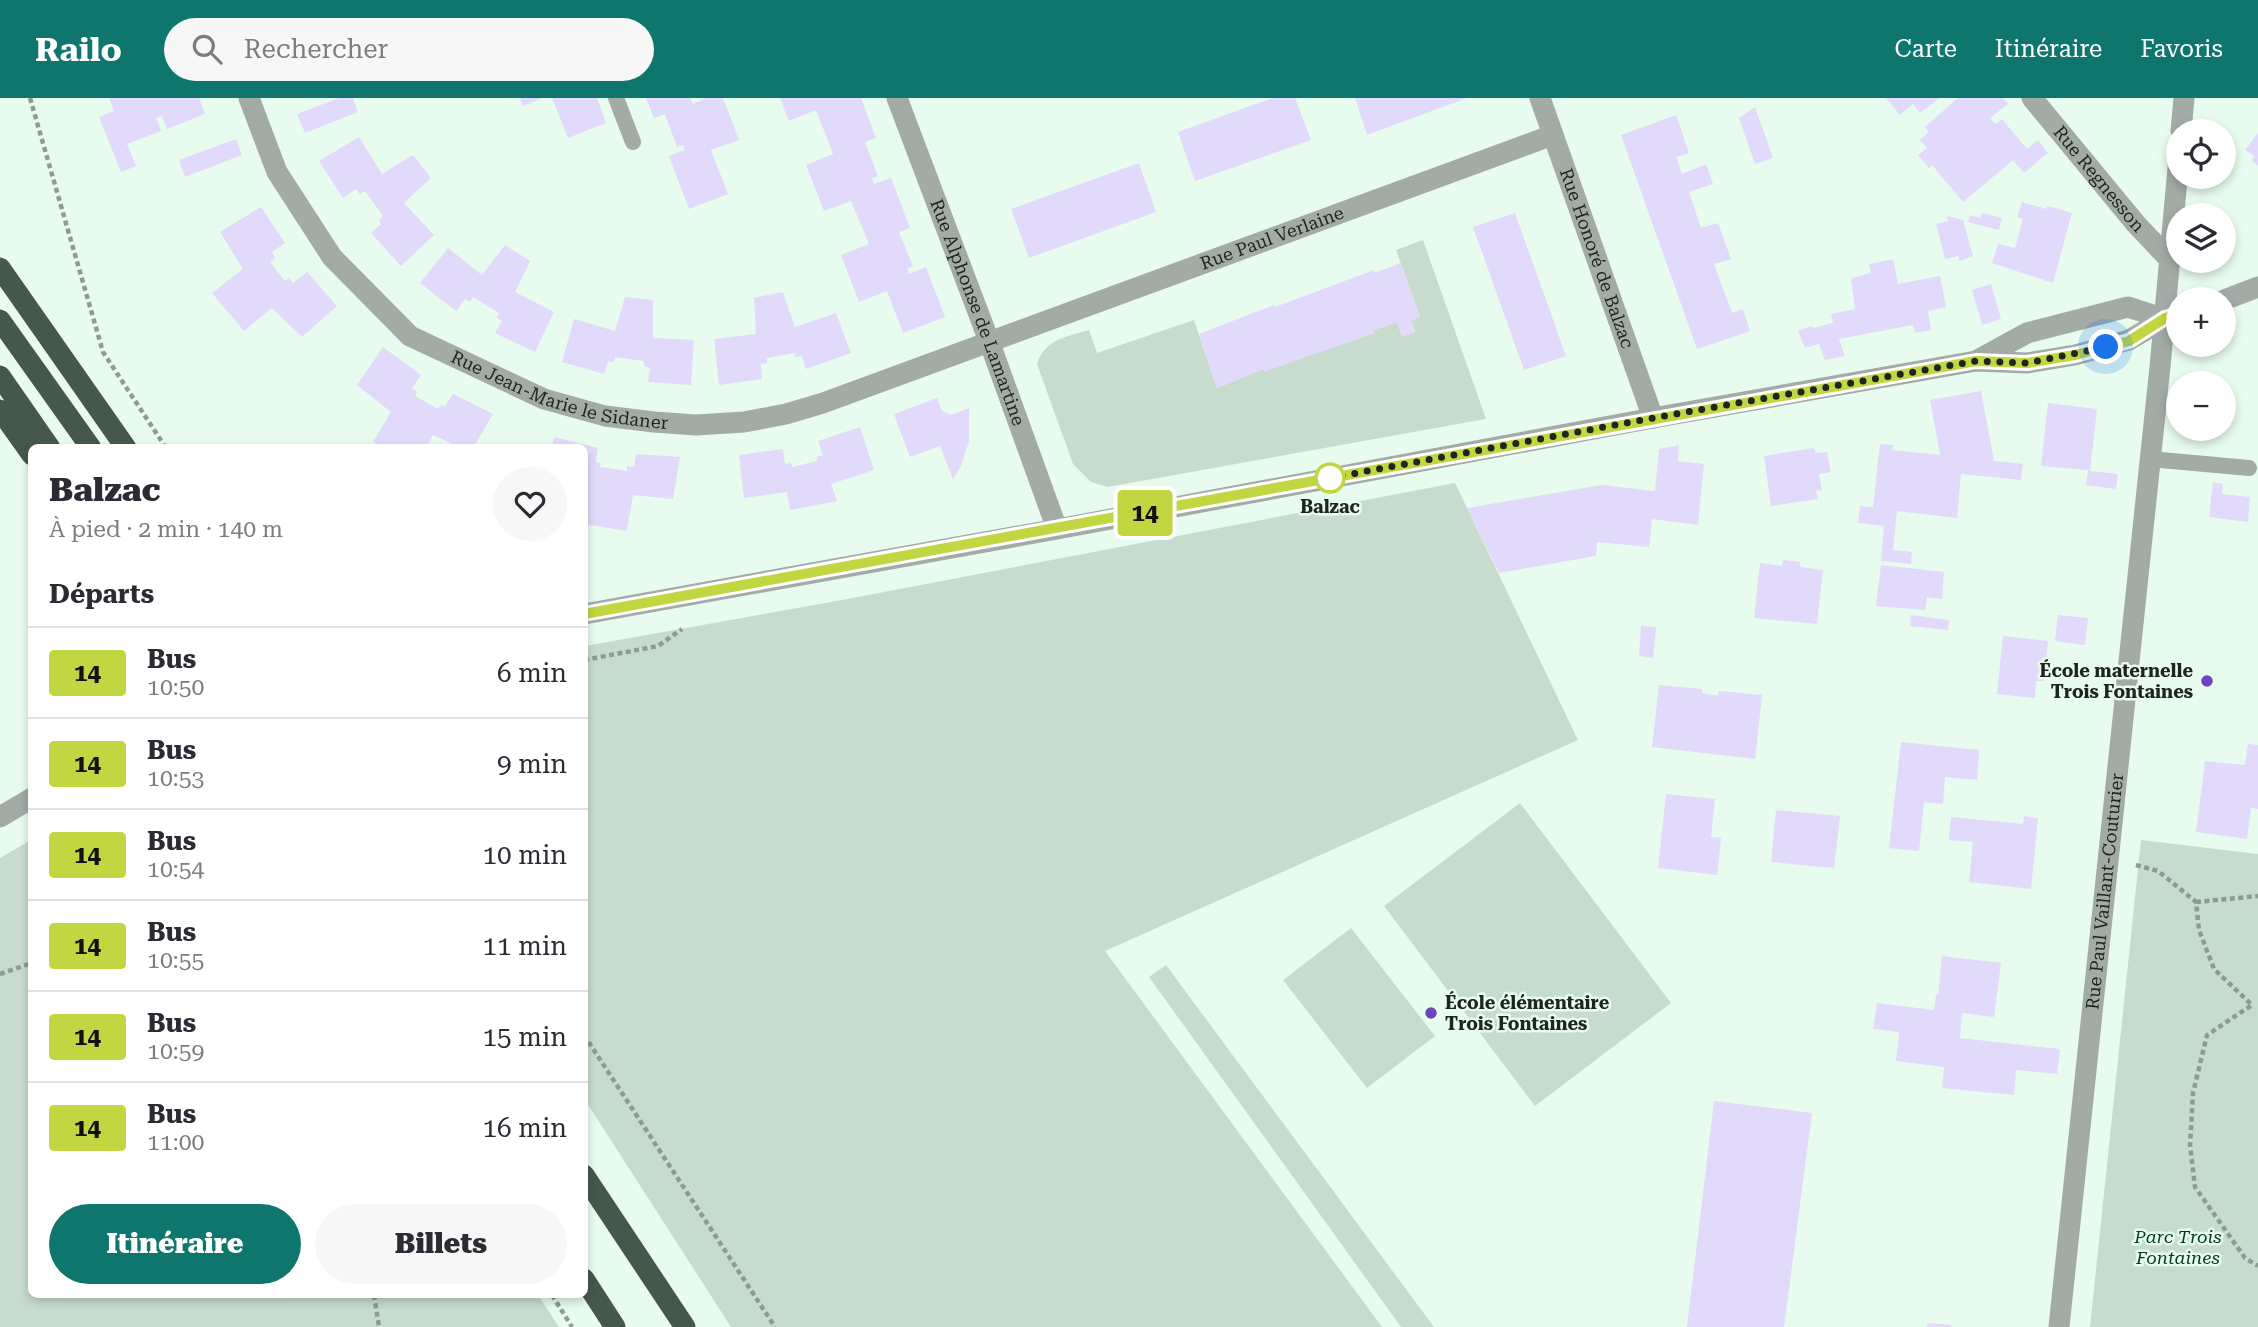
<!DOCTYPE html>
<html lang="fr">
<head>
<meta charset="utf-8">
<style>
  :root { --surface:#fff; --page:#f7f7f7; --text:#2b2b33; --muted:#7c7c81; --line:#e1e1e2; --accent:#0f766e }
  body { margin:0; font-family:"Roboto Serif",serif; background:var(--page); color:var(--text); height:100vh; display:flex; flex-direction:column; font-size:26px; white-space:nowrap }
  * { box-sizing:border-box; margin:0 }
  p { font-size:23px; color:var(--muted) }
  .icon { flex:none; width:38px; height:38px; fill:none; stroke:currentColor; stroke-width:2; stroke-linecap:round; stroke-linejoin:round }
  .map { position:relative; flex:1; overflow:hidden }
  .drawer { position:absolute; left:28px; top:346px; width:560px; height:854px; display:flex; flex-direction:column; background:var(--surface); border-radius:10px; box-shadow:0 4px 10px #0003 }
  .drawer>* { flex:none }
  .badge { padding:0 14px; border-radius:5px; font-size:24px; line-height:46px }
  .controls { position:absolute; left:2166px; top:21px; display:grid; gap:14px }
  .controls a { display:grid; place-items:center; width:70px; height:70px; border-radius:50%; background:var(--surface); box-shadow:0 4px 10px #0003; font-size:35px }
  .you { position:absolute; width:35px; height:35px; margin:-18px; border:5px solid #fff; border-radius:50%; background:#1a73e8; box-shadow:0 0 0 10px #1a73e833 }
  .map>.badge { position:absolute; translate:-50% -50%; box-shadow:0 0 0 4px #fff }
  h2 { padding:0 21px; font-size:26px; line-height:63px }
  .round { display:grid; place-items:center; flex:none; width:74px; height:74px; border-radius:37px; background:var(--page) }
  .summary { display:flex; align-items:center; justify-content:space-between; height:119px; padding:0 21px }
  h1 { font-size:33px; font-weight:800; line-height:52px }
  .primary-button { display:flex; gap:14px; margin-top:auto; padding:14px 21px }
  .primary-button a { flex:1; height:80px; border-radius:42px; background:var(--accent); color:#fff; font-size:28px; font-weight:800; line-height:80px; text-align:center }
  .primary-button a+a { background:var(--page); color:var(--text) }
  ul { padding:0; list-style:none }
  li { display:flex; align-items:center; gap:21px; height:91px; padding:0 21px; border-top:2px solid var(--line) }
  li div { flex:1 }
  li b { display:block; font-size:26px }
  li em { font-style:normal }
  li .badge { min-width:77px; font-weight:700; text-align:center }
  header { display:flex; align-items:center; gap:42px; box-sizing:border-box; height:98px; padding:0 35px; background:var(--accent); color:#fff }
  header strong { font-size:33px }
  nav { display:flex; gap:38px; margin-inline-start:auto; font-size:24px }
  .search { width:490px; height:63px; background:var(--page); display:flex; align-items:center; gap:18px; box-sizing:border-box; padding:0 24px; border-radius:38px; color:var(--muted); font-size:26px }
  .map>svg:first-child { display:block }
</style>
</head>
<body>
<header>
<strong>Railo</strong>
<div class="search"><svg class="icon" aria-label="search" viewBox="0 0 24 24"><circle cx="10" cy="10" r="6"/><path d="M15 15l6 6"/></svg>Rechercher</div>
<nav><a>Carte</a><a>Itinéraire</a><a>Favoris</a></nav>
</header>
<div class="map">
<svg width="2258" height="1229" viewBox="0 0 2258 1229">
  <rect width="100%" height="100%" fill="#e7fcee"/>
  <path fill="#c7dcce" d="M1423,142l63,179 -378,68 -17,-5 -18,-18 -36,-100c8,-25 29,-27 52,-34l8,23 97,-33 23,68 46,-19 2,2 109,-38 -1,-3 24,-8 5,14 13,-4 -4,-12 9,-3 -24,-67z
    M1455,385l123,257 -473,211 277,376h-651l-146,-227v-454l257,-46z
    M1520,705l151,200 -136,103 -151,-200z
    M31,742l1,455h506l21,32h-559v-469z
    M2141,742l117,14v473h-168z
    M1351,830l84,108 -68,52 -84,-108z
    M1166,867l268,362h-33l-252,-350z"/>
  <path fill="#e1dafa" d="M109,0h90l6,16 -38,15 -5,-13 -6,2 5,13 -34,13 9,22 -15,6 -22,-55 15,-6z
    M339,0h14l5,14 -53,21 -8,-19z
    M520,0h23l-20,8z
    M552,0h45l9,25 -38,15z
    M646,0h44l3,6 13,-6h17l16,42 -28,10 17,44 -39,15 -20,-53 16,-6 -2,-5 -6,2 -12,-33 -11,4z
    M780,0h81l15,40 -11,4 13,34 -6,3 2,5 17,-6 19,50 -11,4 14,34 -6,3 2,5 17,-7 19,50 -42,16 -16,-42 -28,11 -18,-47 28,-11 -18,-43 -27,10 -18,-46 27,-11 -17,-44 -27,11z
    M1273,0h22l16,42 -116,41 -17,-49z
    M1355,0h112l-100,37z
    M1886,0h53l-19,15 -7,-9 -13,11z
    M1958,0h45l5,6 -18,14 6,6 6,-5 25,30 11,-9 10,13 -24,20 -11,-13 -50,42 -31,-37 -3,3 -11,-13 9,-7 -7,-8 9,-8 -4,-5z
    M1755,9l18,51 -18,6 -16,-46z
    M1676,17l13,38 -13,4 6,17 24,-10 7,20 -24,8 12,36 17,-5 13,36 -17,5 18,49 11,-4 7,22 -53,18 -76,-214z
    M2258,35v33l-6,-5 2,-5 -9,-6z
    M359,39l23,37 31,-19 18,23 -27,25 30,32 -33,31 -30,-33 10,-9 -2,-4 4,-4 -18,-25 -5,3 -4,-5 -13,9 -24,-37z
    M236,41l6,16 -57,22 -6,-17z
    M1139,65l17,49 -127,46 -18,-49z
    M2022,104l24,7 2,-3 24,7 -19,70 -61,-20 6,-19 17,4 8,-29 -6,-2z
    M261,109l24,36 -13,9 3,6 -5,4 15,19 4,-3 4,5 14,-11 30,34 -35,31 -30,-29 -28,23 -32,-38 31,-24 -23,-37z
    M1515,115l51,143 -42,14 -51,-143z
    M1983,115l19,5 -3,12 -31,-8 2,-7 10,3z
    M1947,118l16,4 10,36 -13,5 -2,-5 -13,3 -9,-35 12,-3z
    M505,147l25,16 -15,31 39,20 -19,40 -40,-19 7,-12 -5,-3 2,-5 -26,-16 -3,5 -5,-3 -9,12 -36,-28 28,-35 34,27z
    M1893,161l5,25 42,-8 6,31 -18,4 3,19 -16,3 -2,-8 -74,14 6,17 -20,4 -6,-16 -14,4 -7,-17 14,-5 1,2 20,-5 -2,-9 24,-5 -4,-31 20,-5 -2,-9z
    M1401,165l19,54 -9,3 4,12 -13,5 -5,-15 -24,8 1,3 -110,39 -1,-3 -46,19 -18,-54 75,-29 1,2 99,-37v3z
    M1991,186l10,35 -19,6 -10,-35z
    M783,194l12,35 41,-14 15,40 -45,16 -4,-13 -7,1v-4l-28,5v5l-6,1 1,15 -43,6 -5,-46 42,-5 -2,-36z
    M625,199l28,3v38l41,2 -3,45 -43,-3 2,-14 -6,-2v-5l-29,-4 -1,5 -6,-1 -4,13 -42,-12 12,-43 41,12z
    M383,249l38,28 -9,13 5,4 -2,4 23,13 4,-5 2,3 9,-13 40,20 -20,34h-12l-28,-13 -7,13h-43l-10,-6 18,-30 -34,-27z
    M1981,293l13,70 29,3 -2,16 -60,-6 -4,44 -60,-7 -4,39 19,2 -1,12 -30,-3 3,-35 -26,-3 2,-17 13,1 7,-63 13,1 -1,5 48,5 -10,-55z
    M937,300l5,13 9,4 18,-7v33l-8,25 -8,13 -13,-33 -30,11 -16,-43z
    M2048,305l49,6 -7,62 28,3 -2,15 -30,-4 2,-15 -47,-4z
    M860,329l14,43 -43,14 6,17 -47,9 -3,-18 -43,6 -5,-43 44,-6 2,15 6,-1 1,4 25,-6v-4l6,-2 -5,-14z
    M554,339l44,11 -2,14 5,1 -1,4 27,4v-5l7,1 2,-13 44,3 -7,42 -40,-4 -6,36 -43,-7 2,-37h-2v-39h-32z
    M1679,347l-1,16 26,3 -6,61 -46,-6 -3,28 -52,-5 -1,14 -97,17 -32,-65 135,-23 53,6 4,-42z
    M1814,350l2,5 11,-1 4,20 -12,2 3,16 -6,1 2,8 -47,7 -7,-50z
    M2213,384l10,2 -1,10 28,3 -2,25 -39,-5z
    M1783,462l17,2v5l23,3 -6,54 -63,-6 6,-55 22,3z
    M1881,467l63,7 -2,27 -15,-2 -2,13 -49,-4z
    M1911,517l38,5 -1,10 -38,-4z
    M2058,517l30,3 -3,27 -30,-4z
    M1641,528l15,1 -3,31 -14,-2z
    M2003,538l45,5 -4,40h-8l-1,17 -38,-4z
    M1659,587l43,4v4l10,2h6l1,-4 43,4 -7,64 -103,-12z
    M1901,644l78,8 -2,30 -32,-3 -2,27 -19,-2 -5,49 -30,-3z
    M2248,646l10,1v64l-7,-1 -4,31 -51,-7 9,-71 40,4z
    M1666,696l49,5 -4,38 10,1 -4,37 -59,-7z
    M1776,712l64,6 -6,52 -63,-6z
    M2024,718l14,2 -7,71 -62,-7 4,-40 -24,-2 2,-23 72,7z
    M1942,858l59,7 -7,54 -32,-4 -2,25 100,11 -3,25 -41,-4 -2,25 -72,-7 2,-21 -48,-6 3,-29 -26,-3 4,-26 57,7 2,-15h2z
    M1714,1003l98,12 -28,214h-97z
    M1928,1225l24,2 -1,2h-24z"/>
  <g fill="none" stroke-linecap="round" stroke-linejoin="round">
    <path stroke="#8d9c91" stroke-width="4.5" stroke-dasharray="5 3.5" stroke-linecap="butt" d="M30,0l73,254 63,96
      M584,562l74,-14 24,-17
      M2136,767l22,6 38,31 3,28 15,39 38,36 -45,30 -14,58 -3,52 5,42 50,71 13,8
      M2196,804l62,-6
      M0,876l32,-11
      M584,937l191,292
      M374,1197l5,32
      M552,1197l20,32"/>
    <path stroke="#a2aba5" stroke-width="16" d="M616,0l17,44
      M2150,361l99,9"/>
    <g stroke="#a2aba5" stroke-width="21">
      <path id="s1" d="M249,0l28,74 55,85 78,79 134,63 61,17 49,6 42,3 48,-3 42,-8 37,-11 730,-268"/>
      <path id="s2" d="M897,0l92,243 68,188"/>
      <path id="s3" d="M1540,0l113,320"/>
      <path id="s4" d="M2032,0l104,126 33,35"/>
      <path d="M2181,33l3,-33"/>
      <path d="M2224,202l34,-13"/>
      <path d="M1976,263l51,-28 97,-25 4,-1 37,12"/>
      <path d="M584,516l473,-85 596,-111 323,-57 51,2 48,-8 54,-15 36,-21 14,-5"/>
      <path d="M0,719l32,-19"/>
      <path id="s5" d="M2059,1229l101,-960 19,-210"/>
    </g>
    <path stroke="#46584c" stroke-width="21" d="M0,170l126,180
      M0,222l91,128
      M0,278l50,72
      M0,312l32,45
      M584,1077l101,152
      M584,1181l31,48"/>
  </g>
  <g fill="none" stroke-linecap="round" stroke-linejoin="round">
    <g stroke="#fff" stroke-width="16">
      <path id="line" d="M584,516c464,-84 928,-171 1392,-253l51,2 48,-8 54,-14 36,-23 14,-4"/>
    </g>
    <use href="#line" stroke="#c1d641" stroke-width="10"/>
    <path stroke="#1d251f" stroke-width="7" stroke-dasharray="0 12.6" d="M1330,380l323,-60 323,-57 51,2 79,-16"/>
  </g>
  <circle fill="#fff" stroke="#c1d641" stroke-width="3.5" cx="1330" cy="380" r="14"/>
  <g fill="#6e44bc" stroke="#e7fcee" stroke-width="2.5">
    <circle cx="2207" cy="583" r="7"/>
    <circle cx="1431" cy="915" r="7"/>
  </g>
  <g text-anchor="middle" stroke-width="5" stroke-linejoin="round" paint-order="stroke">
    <g font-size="18" fill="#1d251f" stroke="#e7fcee">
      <text dy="6" stroke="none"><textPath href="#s4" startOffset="105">Rue Regnesson</textPath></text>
      <text dy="6" stroke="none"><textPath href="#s1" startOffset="1202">Rue Paul Verlaine</textPath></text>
      <text dy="6" stroke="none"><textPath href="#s3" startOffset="170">Rue Honoré de Balzac</textPath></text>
      <text dy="6" stroke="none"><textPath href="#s2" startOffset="229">Rue Alphonse de Lamartine</textPath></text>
      <text dy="6" stroke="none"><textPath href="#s1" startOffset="452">Rue Jean-Marie le Sidaner</textPath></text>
      <text dy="6" stroke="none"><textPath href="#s5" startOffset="438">Rue Paul Vaillant-Couturier</textPath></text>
    </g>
    <g font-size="18" font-weight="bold" fill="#1d251f" stroke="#e7fcee">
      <text x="1330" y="415">Balzac</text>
    </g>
    <g font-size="18" font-weight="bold" fill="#1d251f" stroke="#e7fcee" text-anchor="end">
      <text x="2193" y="579">École maternelle<tspan x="2193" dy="21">Trois Fontaines</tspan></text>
      <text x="1445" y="911" text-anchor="start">École élémentaire<tspan x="1445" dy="21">Trois Fontaines</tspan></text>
    </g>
    <g font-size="18" font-style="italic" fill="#013b20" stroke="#e7fcee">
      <text x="2178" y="1145">Parc Trois<tspan x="2178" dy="21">Fontaines</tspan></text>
    </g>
  </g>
</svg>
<div class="controls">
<a><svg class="icon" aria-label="locate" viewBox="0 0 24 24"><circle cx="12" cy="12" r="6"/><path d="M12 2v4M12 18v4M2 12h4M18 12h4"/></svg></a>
<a><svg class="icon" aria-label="layers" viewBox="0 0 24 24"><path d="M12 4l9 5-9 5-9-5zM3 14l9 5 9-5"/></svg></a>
<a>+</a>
<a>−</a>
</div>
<div class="you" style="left:2106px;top:249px"></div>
<b class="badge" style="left:1145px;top:415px;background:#c1d641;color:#111">14</b>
<section class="drawer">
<div class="summary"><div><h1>Balzac</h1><p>À pied · 2 min · 140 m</p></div><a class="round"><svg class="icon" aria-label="heart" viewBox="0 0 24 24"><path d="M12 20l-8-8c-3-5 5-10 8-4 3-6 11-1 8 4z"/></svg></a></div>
<h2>Départs</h2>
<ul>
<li><span class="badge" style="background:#c1d641;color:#111">14</span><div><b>Bus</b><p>10:50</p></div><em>6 min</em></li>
<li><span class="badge" style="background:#c1d641;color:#111">14</span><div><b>Bus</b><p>10:53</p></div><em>9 min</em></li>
<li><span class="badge" style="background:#c1d641;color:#111">14</span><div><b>Bus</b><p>10:54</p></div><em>10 min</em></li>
<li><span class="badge" style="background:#c1d641;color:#111">14</span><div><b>Bus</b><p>10:55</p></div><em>11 min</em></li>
<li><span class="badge" style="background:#c1d641;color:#111">14</span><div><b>Bus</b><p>10:59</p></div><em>15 min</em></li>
<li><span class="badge" style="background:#c1d641;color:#111">14</span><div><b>Bus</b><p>11:00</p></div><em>16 min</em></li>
</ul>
<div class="primary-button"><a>Itinéraire</a><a>Billets</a></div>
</section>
</div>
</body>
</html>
